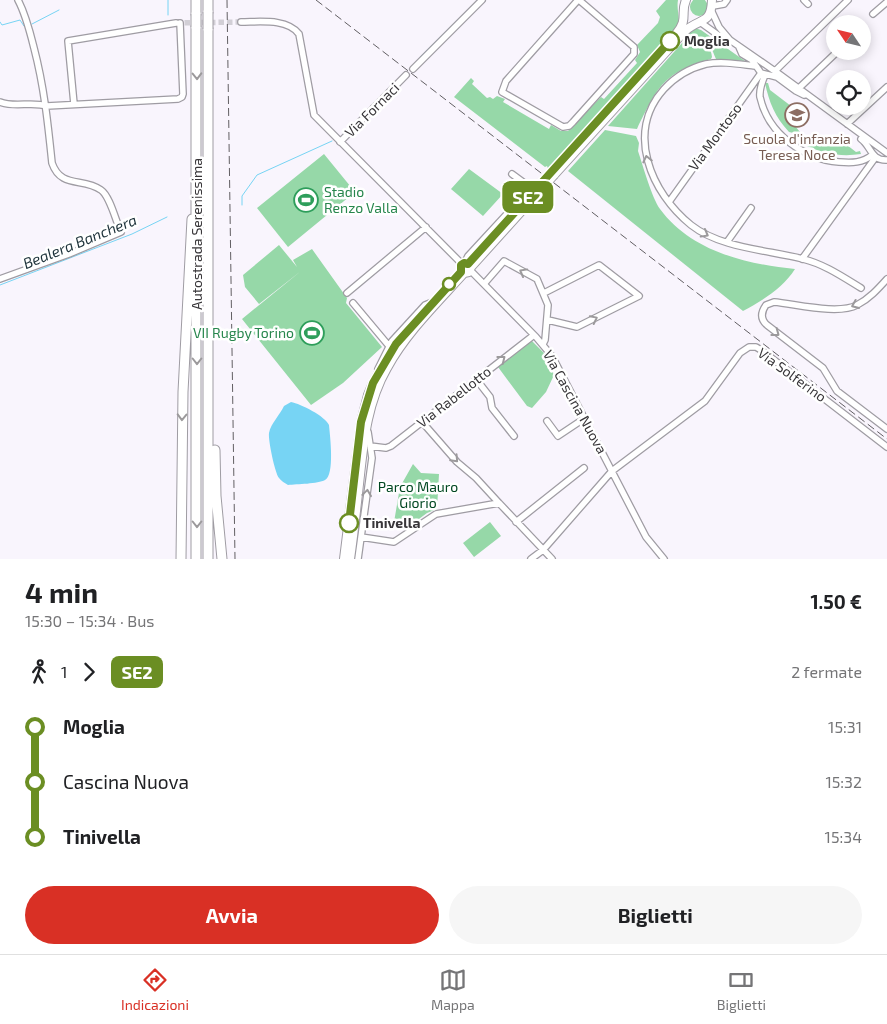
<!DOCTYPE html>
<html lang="it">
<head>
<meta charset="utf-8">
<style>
  :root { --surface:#fff; --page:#f6f6f6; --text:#202124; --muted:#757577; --line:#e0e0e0; --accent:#d93025 }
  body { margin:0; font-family:"Exo 2",sans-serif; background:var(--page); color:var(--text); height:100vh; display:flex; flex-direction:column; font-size:19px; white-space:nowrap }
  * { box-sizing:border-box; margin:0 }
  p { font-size:16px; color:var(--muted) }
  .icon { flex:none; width:28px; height:28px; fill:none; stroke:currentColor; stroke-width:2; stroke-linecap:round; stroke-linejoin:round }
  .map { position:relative; height:559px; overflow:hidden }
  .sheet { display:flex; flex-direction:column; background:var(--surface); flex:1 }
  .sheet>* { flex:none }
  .badge { padding:0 10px; border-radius:8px; font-size:18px; line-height:32px }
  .needle { width:32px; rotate:305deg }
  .fabs { position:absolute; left:826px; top:15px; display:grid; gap:10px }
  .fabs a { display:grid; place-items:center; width:45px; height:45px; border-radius:50%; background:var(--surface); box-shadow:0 2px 12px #0003; font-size:25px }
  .map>.badge { position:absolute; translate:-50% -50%; box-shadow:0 0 0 2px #fff }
  .legs { display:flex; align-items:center; gap:8px; height:55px; padding:0 25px; font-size:16px }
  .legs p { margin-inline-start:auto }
  .summary { display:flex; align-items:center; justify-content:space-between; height:85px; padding:0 25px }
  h1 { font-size:28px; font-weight:700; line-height:38px }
  .cta { display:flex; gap:10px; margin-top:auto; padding:10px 25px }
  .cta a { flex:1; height:58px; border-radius:30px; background:var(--accent); color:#fff; font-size:20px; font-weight:700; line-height:58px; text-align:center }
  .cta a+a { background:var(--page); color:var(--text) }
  ul { padding:0 25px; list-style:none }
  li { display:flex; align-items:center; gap:18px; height:55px; font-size:19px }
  li i { display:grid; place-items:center; width:8px; height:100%; margin:0 6px; background:currentColor }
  li i::after { content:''; width:12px; height:12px; margin:-6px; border:4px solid; border-radius:50%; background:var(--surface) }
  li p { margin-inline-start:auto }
  li:first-child i { background:linear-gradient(#0000 50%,currentColor 0) }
  li:last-child i { background:linear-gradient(currentColor 50%,#0000 0) }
  .dock { display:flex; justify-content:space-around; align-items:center; height:70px; border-top:1px solid var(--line); background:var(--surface); font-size:14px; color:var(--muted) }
  .dock a { display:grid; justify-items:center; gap:2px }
  .dock .on { color:var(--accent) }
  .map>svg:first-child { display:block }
</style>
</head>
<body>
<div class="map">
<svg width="887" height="559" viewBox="0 0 887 559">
  <rect width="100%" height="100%" fill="#f9f5fd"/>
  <path fill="#96d8a8" d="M690 7a9 9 0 1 1 18 0a9 9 0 1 1-18 0Z
    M666,0h12c-2,11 4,19 -2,29l-127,142 -2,-5 -2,1 -91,-70 17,-19 3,3 -2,3 15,14 3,-1 3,2 4,-3 8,3 -2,3 46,27 2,-4 10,6h7l33,-34 3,2 33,-36 -2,-3 5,-8 -3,-7 21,-22 2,-6 -4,-6z
    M695,28l6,2 44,31 -29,-2c-4,-10 -8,-22 -21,-23 -4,0 -8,2 -11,2l5,-7z
    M697,38c9,4 14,10 15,19l-1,2c-48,14 -53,27 -74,70l-29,-3 74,-83 7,-4z
    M765,83h3l2,7 21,16 -6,8 15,18 -2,2 -9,-2c-14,-15 -20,-30 -24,-49z
    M605,130l31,6 3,7 -1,8c5,15 14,47 22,58 31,42 85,55 135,60 -12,19 -33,32 -52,42l-175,-140z
    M834,135l22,17 4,-1 1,3c-20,3 -36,0 -54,-8l-3,-8 1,-2 22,9z
    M324,154l31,38 -67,55 -31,-39z
    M469,169l34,25 -20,22 -32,-27z
    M279,245l18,22 -4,-7 19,-11 35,49 -1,5 36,44 -39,36 -32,22 -69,-86 59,-48 -42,33 -14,-17 -2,-12z
    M532,341l14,14 8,20 -8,17 -14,16 -5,-2 -29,-39z
    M413,464l8,9 18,1 -2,35 -10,4 -23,17 -11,-2 7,-41z
    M490,522l11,14 -27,21 -11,-14z"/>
  <path fill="#77d4f4" d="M291,402c10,2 34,14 38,23 1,11 6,50 -4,55 -7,4 -28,4 -37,5 -3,-2 -7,-4 -9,-7 -4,-5 -11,-38 -10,-45 2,-10 11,-18 15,-27z"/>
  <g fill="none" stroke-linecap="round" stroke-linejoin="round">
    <path stroke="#77d4f4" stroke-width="1" d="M168,0v15
      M0,22l2,3 18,-5 4,6
      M32,24l27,-14
      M420,57l58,-57
      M242,205v-9l15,-21 75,-34
      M0,285l132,-51 35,-17"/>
    <path stroke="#d2cfd6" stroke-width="5.5" stroke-dasharray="5.5 3" stroke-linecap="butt" d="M176,23l65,-1"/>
    <g stroke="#9f9ca3" stroke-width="8">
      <path id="minor" d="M578,0l-72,81 -4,11 61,35 6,-1 4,-4 61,-68v-7l-55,-47
        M804,0l4,4
        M713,6l11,-2 3,-4
        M712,12l7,15 11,13 49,34 108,79
        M873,14l14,-12
        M241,22c18,0 46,-4 58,12l15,81 148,149
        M700,22l18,13 9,4
        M739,47l3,7 10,6 9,13 16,4 19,14 8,4
        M755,66c-17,-2 -33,-5 -49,-2 -16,4 -31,13 -42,25 -39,43 -13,104 27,136 29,23 77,25 112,34 21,5 40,18 58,29
        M413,69l69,-69
        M775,71l73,-71
        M765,75c-3,7 -6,15 -5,22 8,37 44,62 79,65 13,1 24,1 33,-7
        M799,88l39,-37
        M0,102c15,6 31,-1 47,4l131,-7 4,-2 1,-3 -3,-71
        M74,104l-6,-63 108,-18
        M847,124l40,-37
        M861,139c10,7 10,22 26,21
        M340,142l66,-67
        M669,202l92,-129
        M727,242l24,-34
        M802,259l73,-101
        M465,262l3,-6 63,-68 -19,-14
        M470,270l66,67 16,19 94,181 18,22
        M0,279l69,-25 52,-22c-5,-10 -11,-36 -20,-42 -18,-13 -40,-1 -49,-27 -4,-39 -8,-77 -18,-115 -4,-16 -8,-33 -16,-48
        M887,279c-9,10 -18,20 -30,26 -19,10 -61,-1 -83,-3l-8,3c-5,7 -6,14 1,20l56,43 14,23 50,38
        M484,284l20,-23 33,18 11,26 -3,35 -2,4
        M347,293l79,-66
        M544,293l55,-28 40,31 -62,31 -29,-7
        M353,303l36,43
        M378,369l14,-28 33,-36 10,-4
        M476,379l14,18 2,11 22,28
        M547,421l11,15 27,-18
        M423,423l34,39 19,16 23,25
        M370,446l16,2 5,-2 143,-111
        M516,522l68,-54
        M361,537l33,5 42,-28 63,-11 53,56
        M358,559l14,-101 -4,-26
        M531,559l12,-9 69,-79 93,-70 35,-48 9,-6h7l5,3 126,97"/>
    </g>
    <g stroke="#9f9ca3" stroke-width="10">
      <path id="major" d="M676,34c13,-15 4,-21 10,-34
        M554,175l130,-143c16,-15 27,-6 28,-32
        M461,272v-7l3,-2 4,1 7,-7
        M344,559l17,-137 7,-27 5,-12 9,-16
        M350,559c4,-28 7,-56 10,-84 4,-37 8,-74 27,-107 19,-35 50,-65 77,-95l5,-1 2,-5 74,-82"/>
    </g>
    <g stroke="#9f9ca3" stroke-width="11">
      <path id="highway" d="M196,0v14
        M208,0v12
        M196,27v532
        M215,450l1,46 6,63
        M181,559l2,-167 9,-173
        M208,559v-530"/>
    </g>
    <use href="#minor" stroke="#fff" stroke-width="5.5"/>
    <use href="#major" stroke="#fff" stroke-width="8"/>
    <use href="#highway" stroke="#fff" stroke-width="9"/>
    <path stroke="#625f63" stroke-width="1" stroke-dasharray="8 4" stroke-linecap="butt" d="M227,0l8,559
      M316,0l571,439"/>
    <g stroke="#9f9ca3" stroke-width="10" stroke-linecap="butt">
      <path id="major-bridge" d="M545,185l9,-10"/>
    </g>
    <g stroke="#9f9ca3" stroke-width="11" stroke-linecap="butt">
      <path id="highway-bridge" d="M208,12v17
        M196,14v13"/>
    </g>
    <use href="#major-bridge" stroke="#fff" stroke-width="8"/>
    <use href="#highway-bridge" stroke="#fff" stroke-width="9"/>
  </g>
  <defs><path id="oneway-chevron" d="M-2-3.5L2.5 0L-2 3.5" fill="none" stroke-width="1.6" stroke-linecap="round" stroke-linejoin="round" transform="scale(1.25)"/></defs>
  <g stroke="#9c9a9c">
    <use href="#oneway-chevron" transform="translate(197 76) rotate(89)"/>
    <use href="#oneway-chevron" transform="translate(647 159) rotate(-103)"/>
    <use href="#oneway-chevron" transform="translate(705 234) rotate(29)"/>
    <use href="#oneway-chevron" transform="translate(523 272) rotate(-151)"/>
    <use href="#oneway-chevron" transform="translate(855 305) rotate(157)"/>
    <use href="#oneway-chevron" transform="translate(594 319) rotate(-26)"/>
    <use href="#oneway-chevron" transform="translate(776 333) rotate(37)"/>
    <use href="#oneway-chevron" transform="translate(502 359) rotate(-38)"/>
    <use href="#oneway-chevron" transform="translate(197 361) rotate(90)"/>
    <use href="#oneway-chevron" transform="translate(182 417) rotate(91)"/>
    <use href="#oneway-chevron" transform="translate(455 459) rotate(47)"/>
    <use href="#oneway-chevron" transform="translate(367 493) rotate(-82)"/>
    <use href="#oneway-chevron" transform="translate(197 524) rotate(90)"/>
  </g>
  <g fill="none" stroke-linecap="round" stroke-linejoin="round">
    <g stroke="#fff" stroke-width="11">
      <path id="line-1" d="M349,523l12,-101 12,-39 23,-39 65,-72v-7l3,-2 4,1 202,-223"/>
    </g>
    <use href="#line-1" stroke="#6b8e23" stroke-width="8"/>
  </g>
  <defs>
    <g id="school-ring" transform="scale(1.25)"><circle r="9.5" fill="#fff" stroke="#8d6e63" stroke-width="1.5"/><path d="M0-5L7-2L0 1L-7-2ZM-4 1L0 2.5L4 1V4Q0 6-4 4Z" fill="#8d6e63"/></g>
    <g id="stadium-ring" transform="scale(1.25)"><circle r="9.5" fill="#fff" stroke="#2e9e5b" stroke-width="1.5"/><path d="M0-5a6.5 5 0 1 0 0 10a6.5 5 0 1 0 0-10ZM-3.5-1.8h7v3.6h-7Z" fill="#2e9e5b"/></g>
  </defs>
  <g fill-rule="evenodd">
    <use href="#school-ring" x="797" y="115"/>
    <use href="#stadium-ring" x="306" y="200"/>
    <use href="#stadium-ring" x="312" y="333"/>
  </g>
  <g fill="#fff" stroke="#6b8e23" stroke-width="2.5">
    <circle cx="670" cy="41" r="9"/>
    <circle cx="449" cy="284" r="6"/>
    <circle cx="349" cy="523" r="9"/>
  </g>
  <g text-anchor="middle" stroke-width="5" stroke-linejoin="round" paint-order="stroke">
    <g font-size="14" font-weight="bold" fill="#383639" stroke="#fff" text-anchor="start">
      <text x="684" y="46">Moglia</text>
      <text x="363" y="528">Tinivella</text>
    </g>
    <g font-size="14" fill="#383639" stroke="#fff">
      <text transform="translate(372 110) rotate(-45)" y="5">Via Fornaci</text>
      <text transform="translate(715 137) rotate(-54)" y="5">Via Montoso</text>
      <text transform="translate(197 234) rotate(-90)" y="5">Autostrada Serenissima</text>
      <text transform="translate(792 375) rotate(36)" y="5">Via Solferino</text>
      <text transform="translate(454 397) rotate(-38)" y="5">Via Rabellotto</text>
      <text transform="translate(575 402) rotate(61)" y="5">Via Cascina Nuova</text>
    </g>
    <g font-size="14" fill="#785e54" stroke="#fff">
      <text x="797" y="144">Scuola d'infanzia<tspan x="797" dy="16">Teresa Noce</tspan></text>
    </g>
    <g font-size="14" fill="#27864d" stroke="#fff" text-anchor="start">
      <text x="324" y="197">Stadio<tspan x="324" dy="16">Renzo Valla</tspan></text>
      <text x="294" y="338" text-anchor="end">VII Rugby Torino</text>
    </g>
    <g font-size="14" fill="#004721" stroke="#fff">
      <text x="418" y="492">Parco Mauro<tspan x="418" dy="16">Giorio</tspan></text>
    </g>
    <g font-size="15" font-style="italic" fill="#1c3139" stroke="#fff">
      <text transform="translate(80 242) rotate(-22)" y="5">Bealera Banchera</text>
    </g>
  </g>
</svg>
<div class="fabs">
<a><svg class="needle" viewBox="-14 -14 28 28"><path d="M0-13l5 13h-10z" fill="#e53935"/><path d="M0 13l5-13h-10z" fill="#757577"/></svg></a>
<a><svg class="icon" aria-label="locate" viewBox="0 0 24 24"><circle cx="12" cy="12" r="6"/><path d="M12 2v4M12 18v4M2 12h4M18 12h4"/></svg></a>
</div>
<b class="badge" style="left:528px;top:197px;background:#6b8e23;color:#fff">SE2</b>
</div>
<section class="sheet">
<div class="summary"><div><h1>4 min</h1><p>15:30 – 15:34 · Bus</p></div><b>1.50 €</b></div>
<div class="legs"><svg class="icon" aria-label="walk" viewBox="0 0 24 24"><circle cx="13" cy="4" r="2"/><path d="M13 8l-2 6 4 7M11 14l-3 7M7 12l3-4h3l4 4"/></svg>1<svg class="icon" aria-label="forward" viewBox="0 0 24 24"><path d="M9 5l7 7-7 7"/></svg><b class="badge" style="background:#6b8e23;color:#fff">SE2</b><p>2 fermate</p></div>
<ul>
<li><i style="color:#6b8e23"></i><b>Moglia</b><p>15:31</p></li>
<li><i style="color:#6b8e23"></i><span>Cascina Nuova</span><p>15:32</p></li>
<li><i style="color:#6b8e23"></i><b>Tinivella</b><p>15:34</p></li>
</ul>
<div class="cta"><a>Avvia</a><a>Biglietti</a></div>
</section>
<nav class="dock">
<a class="on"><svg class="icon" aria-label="directions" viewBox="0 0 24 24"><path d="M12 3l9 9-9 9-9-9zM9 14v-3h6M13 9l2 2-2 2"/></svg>Indicazioni</a>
<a><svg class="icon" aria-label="map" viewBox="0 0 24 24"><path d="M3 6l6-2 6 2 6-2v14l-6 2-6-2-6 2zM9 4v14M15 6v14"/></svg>Mappa</a>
<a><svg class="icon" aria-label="tickets" viewBox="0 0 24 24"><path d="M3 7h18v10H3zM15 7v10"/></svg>Biglietti</a>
</nav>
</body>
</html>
